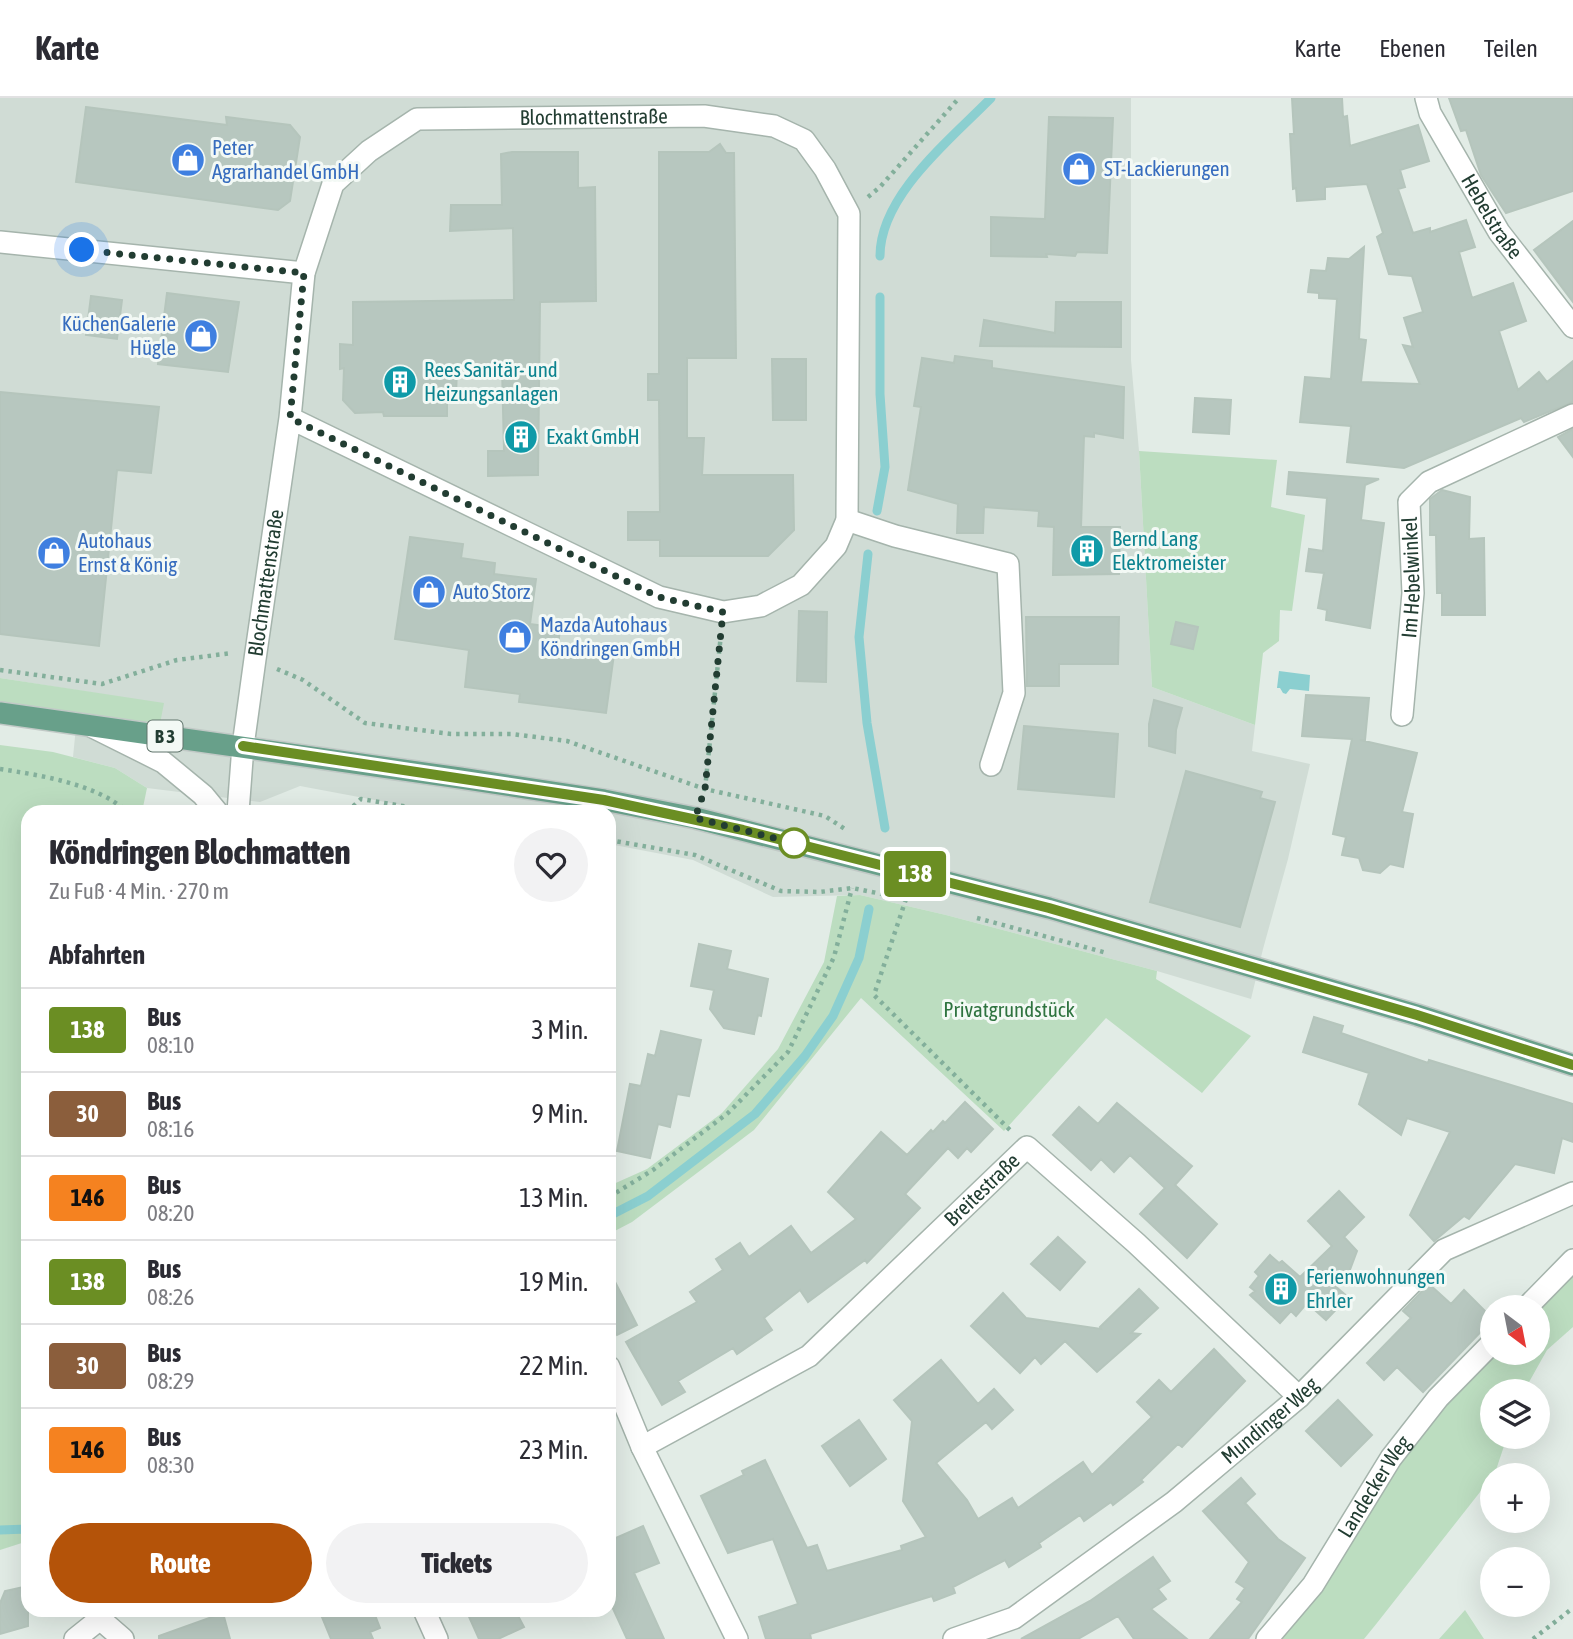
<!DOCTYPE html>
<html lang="de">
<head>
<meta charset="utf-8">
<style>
  :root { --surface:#fff; --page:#f2f2f3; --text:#2b2b33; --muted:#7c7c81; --line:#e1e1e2; --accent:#b45309 }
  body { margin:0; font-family:"Asap Condensed",sans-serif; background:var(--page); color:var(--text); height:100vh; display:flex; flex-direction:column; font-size:26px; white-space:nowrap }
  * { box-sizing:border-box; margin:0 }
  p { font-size:23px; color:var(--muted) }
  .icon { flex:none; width:38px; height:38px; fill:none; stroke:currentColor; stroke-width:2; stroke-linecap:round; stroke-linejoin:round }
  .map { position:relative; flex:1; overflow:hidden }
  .details { position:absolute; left:21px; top:707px; width:595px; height:812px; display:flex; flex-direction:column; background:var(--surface); border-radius:21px; box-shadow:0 7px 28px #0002 }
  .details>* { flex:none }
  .badge { padding:0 14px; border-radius:5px; font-size:24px; line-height:46px }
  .needle { width:46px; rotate:148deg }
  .tools { position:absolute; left:1480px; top:1197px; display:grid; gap:14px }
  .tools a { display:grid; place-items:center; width:70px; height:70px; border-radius:50%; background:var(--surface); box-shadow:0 7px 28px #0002; font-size:35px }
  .you { position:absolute; width:35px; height:35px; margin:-18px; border:5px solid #fff; border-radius:50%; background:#1a73e8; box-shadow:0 0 0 10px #1a73e833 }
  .map>.badge { position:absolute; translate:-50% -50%; box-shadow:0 0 0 4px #fff }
  h2 { padding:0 28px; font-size:26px; line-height:63px }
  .round { display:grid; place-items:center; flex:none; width:74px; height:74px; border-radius:37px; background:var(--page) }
  .overview { display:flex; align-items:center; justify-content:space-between; height:119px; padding:0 28px }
  h1 { font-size:33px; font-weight:800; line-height:52px }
  .primary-button { display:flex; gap:14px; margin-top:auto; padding:14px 28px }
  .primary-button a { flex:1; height:80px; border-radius:42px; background:var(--accent); color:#fff; font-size:28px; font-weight:800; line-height:80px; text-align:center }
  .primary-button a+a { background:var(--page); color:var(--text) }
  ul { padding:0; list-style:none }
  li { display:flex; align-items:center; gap:21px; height:84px; padding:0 28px; border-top:2px solid var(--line) }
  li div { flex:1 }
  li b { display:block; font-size:26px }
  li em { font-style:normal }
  li .badge { min-width:77px; font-weight:700; text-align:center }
  header { display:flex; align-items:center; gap:42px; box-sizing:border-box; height:98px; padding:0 35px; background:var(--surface); border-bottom:2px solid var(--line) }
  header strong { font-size:33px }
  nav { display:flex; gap:38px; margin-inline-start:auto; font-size:24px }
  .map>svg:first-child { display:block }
</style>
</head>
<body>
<header>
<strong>Karte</strong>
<nav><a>Karte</a><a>Ebenen</a><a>Teilen</a></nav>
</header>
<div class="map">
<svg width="1573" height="1541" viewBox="0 0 1573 1541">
  <rect width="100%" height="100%" fill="#e2ece6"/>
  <path fill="#d0dcd5" d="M0,0h1131v262l8,91 13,236 103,38 -3,26 58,13 -22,95 -25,90 -12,50 -94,-28 -211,-56 -86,-20 -87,2 -80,-37 -84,-16v-32h-170l-139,-26 -40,16 -113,-14 -32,-20 -42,-11 4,-40 87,-13 -164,-26z"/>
  <path fill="#bcddc0" d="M1139,353l138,9 -6,47 34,8 -13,96 -12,-1 -1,31 -16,12 -8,72 -103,-38z
    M0,580l164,25 -5,26 -159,-22z
    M0,647l53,7 62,16 32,20 -5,24h-114v729l-28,9z
    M860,797l86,20 211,56 -1,8 95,57 -49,57 -96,-75 -102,113 -143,-133 -107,132 -122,92 -23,12v-48l38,-17 75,-56 56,-64 46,-87 13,-66z
    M1573,1173v56l-26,23 -23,41h-31v46h14l-12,36 -118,150 -13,16h-82l34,-46 95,-154 82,-86h45v-46z
    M1465,1512l19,29h-45z"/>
  <path fill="#8bcfd0" d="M1279,573l31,4 -1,16 -19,-2 -4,5 -3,-1 -3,-5h-3z"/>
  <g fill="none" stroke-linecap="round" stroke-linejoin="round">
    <path stroke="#8bcfd0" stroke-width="9" d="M880,158c0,-61 71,-117 111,-158
      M877,413l8,-44 -5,-73v-97
      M868,456l-9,83 8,86 18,105
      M609,1118l39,-20 107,-82 50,-58 28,-40 26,-58 10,-49
      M0,1432l28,-1"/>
  </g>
  <path fill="#b7c7bf" stroke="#b5c5bc" stroke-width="2" d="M1292,0h50l1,19 4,-1 3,30 68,-21 11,36 -29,9 5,17 -7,2 15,44 17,-5v4l36,-12 9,27 -16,5 13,46 41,-15 13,38 -27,10 19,59 21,-18 8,10 26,-21v41l-49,20 -3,-4 -117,50 -57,-6 4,-36 -51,-4 5,-45 26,2 6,-80 -18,-1v-5l-11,-1 3,-22 15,1 2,-13 21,1 15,-12 -5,92 7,1 -5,42 59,2 -17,-39 10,2 -9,-29 19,-6 -11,-36 -23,-2 -12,-37 6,-4 -16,-49 -42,3v12l-28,2 -1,-13 -3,1 -3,-55h4z
    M1449,0h124v93l-67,22 -25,-38 -15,-45 -5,1z
    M86,9l141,18 -1,-8 64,8 10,12 -10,64 -12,9 -202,-28z
    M1049,19l64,1 -6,135 -30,-1 -2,4 -29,-2 1,3 -56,-1v-39l54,2z
    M720,46l6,9h8l2,205h-49v80h17l-2,37h91l1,55 -26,26h-108v-16h-32v-28h32l-1,-112h-11v-26h11v-222h50z
    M512,54h66v36l17,-1 1,114 -56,1 -2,173 -50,1v-25h16l-2,-84h-45l-1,29h-9v20h-63l-1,-4 -28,1 -12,-13 1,-32 -4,1v-25l13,1v-43l161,-2 -1,-72 -63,3 1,-26h51l-1,-51z
    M1573,123v81l-39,-52z
    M167,195l72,9 -11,70 -70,-8z
    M91,198l31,4 -5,39 -31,-4z
    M1056,204h65v45l-141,-1 4,-26 71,13z
    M955,258l37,5v7l132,19 -1,51 -29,-5v4l-10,-1 -3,91h39l-1,47 -66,1 1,-48 -16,-1 1,-15 -55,-4 -1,26h-26l1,-29 -50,-14 13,-83 -7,-1 8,-48 32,5z
    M772,261h34v61h-33z
    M0,294l159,15 -8,66 -34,-3 -18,176 -99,-12z
    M1195,300l36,2 -2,34 -36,-2z
    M1573,331v28l-15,-20z
    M1289,374l90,7 -14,6 -4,35 23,3 -14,105 -44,-8 1,-10 -9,-2 6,-35 -18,-2 3,-22 14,2 4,-53 -40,-4z
    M1442,392l28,7 -1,42 15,-1 1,77h-43v-22h-5l-1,-58h-6v-36z
    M410,439l53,7 -2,14 34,5 -1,11 42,5 -6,45 30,4 -2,19 56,7 -8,59 -87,-11 1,-8 -55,-7 4,-37 -74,-11z
    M799,513l28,1 -1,70 -29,-1z
    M1026,519h93l-1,47h-59v22h-32z
    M1176,524l22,5 -5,22 -22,-5z
    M1306,597l63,3 -4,42h-5l57,13 -15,59 11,2 -10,53 -13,-3 -10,9 -17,-3 -4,-12 -17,-3 4,-18 -13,-3 19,-95 -50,-3z
    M1154,602l28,8 -6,22 -1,23 -26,-7v-22z
    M1024,628l94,8 -4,63 -96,-8z
    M1186,673l76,21 -2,6 15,4 -35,125 -90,-25z
    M699,846l32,7 -4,18 41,10 -7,37 -3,-1 -4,19 -30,-6 -14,-19 4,-19 -23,-4z
    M1314,919l29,9 -2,7 87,30 1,-3 144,44v38l-11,-4 -8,35 -39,-9 -46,55 -5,-3 -30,25 -24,-26 40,-83 -43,-14 -6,17 -42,-31 10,-31 -66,-21z
    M661,933l40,9 -12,56 -12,-2 -7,33 -12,-3 -8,34 -33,-7 13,-67 11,2 7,-32 7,2z
    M965,1004l28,27 -22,23 -4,-4 -9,10 -10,-10 -43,46 15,14 -53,55 -2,-3 -57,42 -8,-12 -36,28 8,12 -35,24 -4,-6 -55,33 7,11 -23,13 -36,-63 71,-40 -7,-10 33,-22 -7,-11 24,-16 9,14 42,-31 20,27 45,-34 -28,-27 53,-60 26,23 24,-25 2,2 10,-11 2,2z
    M1117,1005l75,63 -17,19 42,39 -30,34 -47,-44 25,-26 -35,-33 -16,17 -13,-13 -10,11 -38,-35 26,-28 19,17z
    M1339,1093l25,26 -20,20 13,14 -9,24 -13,11 13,11 -22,23 -19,-17 -11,13 -5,-5 -11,12 -30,-28 5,-4 -5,-4 9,-11 -4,-4 15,-17 9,8 3,-2 18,16 32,-31 -24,-25z
    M1058,1139l27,25 -25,28 -29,-26z
    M609,1172l28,55 -20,10 -8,-16z
    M1429,1186l22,20 13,-14 29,29 -70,73 -26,-25 -13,13 -17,-17 44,-45 -8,-7z
    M1139,1191l19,19 -27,25 9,1 -43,38 -32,-31 -24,23 -6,-7 -15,16 -49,-47 32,-33 23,25 75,11 -1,-2z
    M1214,1251l31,32 -63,66 -4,-3 -37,36 2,2 -30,23 -2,-3 -27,19 -4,-6 -41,28 2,4 -32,20 -4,-7 -52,27 2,6 -21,8 -2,-5 -122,38 1,5h-45l-7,-22 39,-13 -25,-65 -45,14 -27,-57 43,-21 -2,-4 23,-11 42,88 10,-3 10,26 75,-21 -1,-4 25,-9 -23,-36 9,-80 -18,-21 47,-40 37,44 16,-15 19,21 -21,19 -6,-7 -50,41 31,37 11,19 34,-21 6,10 65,-46 9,13 60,-58 -15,-15 22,-22 12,12z
    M1338,1302l34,35 -31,31 -35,-35z
    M859,1322l27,39 -36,27 -28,-40z
    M1241,1380l14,16 -10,9 33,36 27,19 -57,81h-38l32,-37 -5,-3 8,-11 -9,-6 13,-20 -46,-51z
    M643,1428l16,37 -25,10 30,66h-37l-18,-39 8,-4 -8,-18v-37z
    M1153,1459l17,24 -12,8 8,10 -15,10 36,30h-53l-16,-23 -40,23h-57l69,-38z
    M28,1488v40l-28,8v-31l5,-12z
    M322,1512h51l7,18 -10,4 3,7h-42l-9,-22 3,-1z
    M466,1512h49l9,17 -26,12h-19z
    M223,1515l7,26h-71v-3z"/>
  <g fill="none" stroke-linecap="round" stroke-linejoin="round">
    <g stroke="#a5b4ac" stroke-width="24">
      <g id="street">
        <path id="s1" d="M1426,0l4,15 69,119 74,95"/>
        <path d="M0,144l304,31"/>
        <path d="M847,422l48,16 113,28 6,129 -23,72"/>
        <path id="s2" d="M1402,617l11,-122 -4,-91 20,-20 144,-67"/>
        <path d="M93,629l70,35 40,33 14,17"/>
        <path id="s3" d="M238,714l5,-66 12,-87 35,-241 14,-145 29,-89 36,-33 48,-32 287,-3 70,10 30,14 21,29 24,45 -2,306 -11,26 -35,39 -40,21 -38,6 -64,-15 -369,-179"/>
        <path d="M1527,1209l46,-47"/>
        <path d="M609,1269l33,80 95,192"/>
        <path id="s4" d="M642,1349l167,-91 218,-209 109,96 163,154"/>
        <path d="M424,1512l13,29"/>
        <path d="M100,1521l23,20"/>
        <path d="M75,1541l25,-20 6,-9"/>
        <path id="s5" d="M954,1541l60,-21 160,-116 125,-105 145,-147 129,-57"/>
        <path id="s6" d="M1267,1541l46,-54 78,-127 47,-60 55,-56"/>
      </g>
    </g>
    <g stroke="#c1c9c6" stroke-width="24">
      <path id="primary" d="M0,615l460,65 144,22 91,18 354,90 368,107 156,50"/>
    </g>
    <path stroke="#83af9b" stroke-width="4.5" stroke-dasharray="3.5 5" stroke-linecap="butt" d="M868,99l12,-10 79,-89
      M277,571l26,11 62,43 86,11h61l55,7 138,48 120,27 23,15
      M0,572l102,14 75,-24 55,-7
      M0,671c39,6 98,15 127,43
      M705,691l16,-155
      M347,714l14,-13 77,13
      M609,742l86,15 86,36 39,1 32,-4 35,7
      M906,801l-32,96 138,137
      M977,820l130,35
      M609,1099l44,-27 75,-57 60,-61 46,-95 18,-69
      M1533,1541l40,-31"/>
    <use href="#street" stroke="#fff" stroke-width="21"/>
    <use href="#primary" stroke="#68a08a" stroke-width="21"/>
  </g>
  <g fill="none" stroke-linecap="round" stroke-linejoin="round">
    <g stroke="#fff" stroke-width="16">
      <path id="line" d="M243,648l361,54 139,30 306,78 368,107 156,50"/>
    </g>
    <use href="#line" stroke="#6b8e23" stroke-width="10"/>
    <path stroke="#223d32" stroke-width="7" stroke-dasharray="0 12.6" d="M82,152l222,23 -14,145 369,179 64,15 -18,177 -10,29 99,25"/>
  </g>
  <defs>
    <g id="shop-disc" transform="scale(1.75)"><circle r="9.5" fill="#3f7fe0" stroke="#f3f9f5"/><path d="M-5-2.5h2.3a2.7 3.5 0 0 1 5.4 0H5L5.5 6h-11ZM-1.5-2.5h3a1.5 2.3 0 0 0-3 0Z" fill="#fff"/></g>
    <g id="building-disc" transform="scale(1.75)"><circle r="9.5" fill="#0f9aa8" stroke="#f3f9f5"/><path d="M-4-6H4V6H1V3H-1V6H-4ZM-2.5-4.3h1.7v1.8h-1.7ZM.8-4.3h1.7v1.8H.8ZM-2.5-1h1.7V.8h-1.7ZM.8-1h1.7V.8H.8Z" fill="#fff"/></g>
  </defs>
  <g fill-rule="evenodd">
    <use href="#shop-disc" x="188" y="62"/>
    <use href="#shop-disc" x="1079" y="71"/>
    <use href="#shop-disc" x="201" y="238"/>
    <use href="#building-disc" x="400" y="284"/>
    <use href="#building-disc" x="521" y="339"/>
    <use href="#building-disc" x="1087" y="453"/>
    <use href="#shop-disc" x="54" y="455"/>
    <use href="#shop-disc" x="429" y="494"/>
    <use href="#shop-disc" x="515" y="539"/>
    <use href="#building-disc" x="1281" y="1191"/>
  </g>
  <circle fill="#fff" stroke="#6b8e23" stroke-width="3.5" cx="794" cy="745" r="14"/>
  <g text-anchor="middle" stroke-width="6" stroke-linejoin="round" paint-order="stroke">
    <rect fill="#f3f9f5" stroke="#61756c" stroke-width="2" x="147.5" y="622.5" width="35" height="31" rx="5"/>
    <g font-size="19" font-weight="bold" fill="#223d32">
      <text x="165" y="645">B 3</text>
    </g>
    <g font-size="21" fill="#223d32" stroke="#f3f9f5">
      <text dy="7" stroke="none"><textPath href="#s3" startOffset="920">Blochmattenstraße</textPath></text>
      <text dy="7" stroke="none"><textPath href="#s1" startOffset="136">Hebelstraße</textPath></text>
      <text dy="7" stroke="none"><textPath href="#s2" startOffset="138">Im Hebelwinkel</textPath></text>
      <text dy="7" stroke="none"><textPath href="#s3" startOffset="231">Blochmattenstraße</textPath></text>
      <text dy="7" stroke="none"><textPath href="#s4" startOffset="430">Breitestraße</textPath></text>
      <text dy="7" stroke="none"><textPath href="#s5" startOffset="387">Mundinger Weg</textPath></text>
      <text dy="7" stroke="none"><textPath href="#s6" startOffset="187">Landecker Weg</textPath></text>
    </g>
    <g font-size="21" fill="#366cbe" stroke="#f3f9f5" text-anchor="start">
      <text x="212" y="57">Peter<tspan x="212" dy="24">Agrarhandel GmbH</tspan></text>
      <text x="1104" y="78">ST-Lackierungen</text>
      <text x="176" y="233" text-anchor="end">KüchenGalerie<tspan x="176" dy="24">Hügle</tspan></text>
      <text x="78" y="450">Autohaus<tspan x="78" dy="24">Ernst &amp; König</tspan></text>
      <text x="453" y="501">Auto Storz</text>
      <text x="540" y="534">Mazda Autohaus<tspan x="540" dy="24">Köndringen GmbH</tspan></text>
    </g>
    <g font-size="21" fill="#0d838f" stroke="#f3f9f5" text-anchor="start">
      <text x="424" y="279">Rees Sanitär- und<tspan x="424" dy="24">Heizungsanlagen</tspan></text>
      <text x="546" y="346">Exakt GmbH</text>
      <text x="1112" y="448">Bernd Lang<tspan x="1112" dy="24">Elektromeister</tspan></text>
      <text x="1306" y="1186">Ferienwohnungen<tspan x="1306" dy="24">Ehrler</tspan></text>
    </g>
    <g font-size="21" fill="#2e733f" stroke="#f3f9f5">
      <text x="1009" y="919">Privatgrundstück</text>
    </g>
  </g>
</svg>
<div class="tools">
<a><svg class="needle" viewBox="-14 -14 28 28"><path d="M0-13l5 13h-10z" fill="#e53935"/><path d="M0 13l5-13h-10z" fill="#7c7c81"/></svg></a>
<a><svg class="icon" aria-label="layers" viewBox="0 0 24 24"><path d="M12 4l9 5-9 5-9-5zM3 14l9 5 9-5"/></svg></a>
<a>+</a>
<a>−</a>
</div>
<div class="you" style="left:82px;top:152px"></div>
<b class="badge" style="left:915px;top:776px;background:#6b8e23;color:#fff">138</b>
<section class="details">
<div class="overview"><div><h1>Köndringen Blochmatten</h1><p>Zu Fuß · 4 Min. · 270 m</p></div><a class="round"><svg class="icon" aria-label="heart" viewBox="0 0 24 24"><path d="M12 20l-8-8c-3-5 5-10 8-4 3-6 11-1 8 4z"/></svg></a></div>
<h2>Abfahrten</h2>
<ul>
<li><span class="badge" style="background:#6b8e23;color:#fff">138</span><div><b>Bus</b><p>08:10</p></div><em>3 Min.</em></li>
<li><span class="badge" style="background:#8b5e3c;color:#fff">30</span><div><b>Bus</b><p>08:16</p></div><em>9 Min.</em></li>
<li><span class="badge" style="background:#f58220;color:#111">146</span><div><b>Bus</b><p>08:20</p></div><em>13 Min.</em></li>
<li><span class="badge" style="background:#6b8e23;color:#fff">138</span><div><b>Bus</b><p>08:26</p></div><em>19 Min.</em></li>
<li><span class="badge" style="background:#8b5e3c;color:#fff">30</span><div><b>Bus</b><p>08:29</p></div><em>22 Min.</em></li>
<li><span class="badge" style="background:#f58220;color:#111">146</span><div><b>Bus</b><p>08:30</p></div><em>23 Min.</em></li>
</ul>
<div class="primary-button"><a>Route</a><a>Tickets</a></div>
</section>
</div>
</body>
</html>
